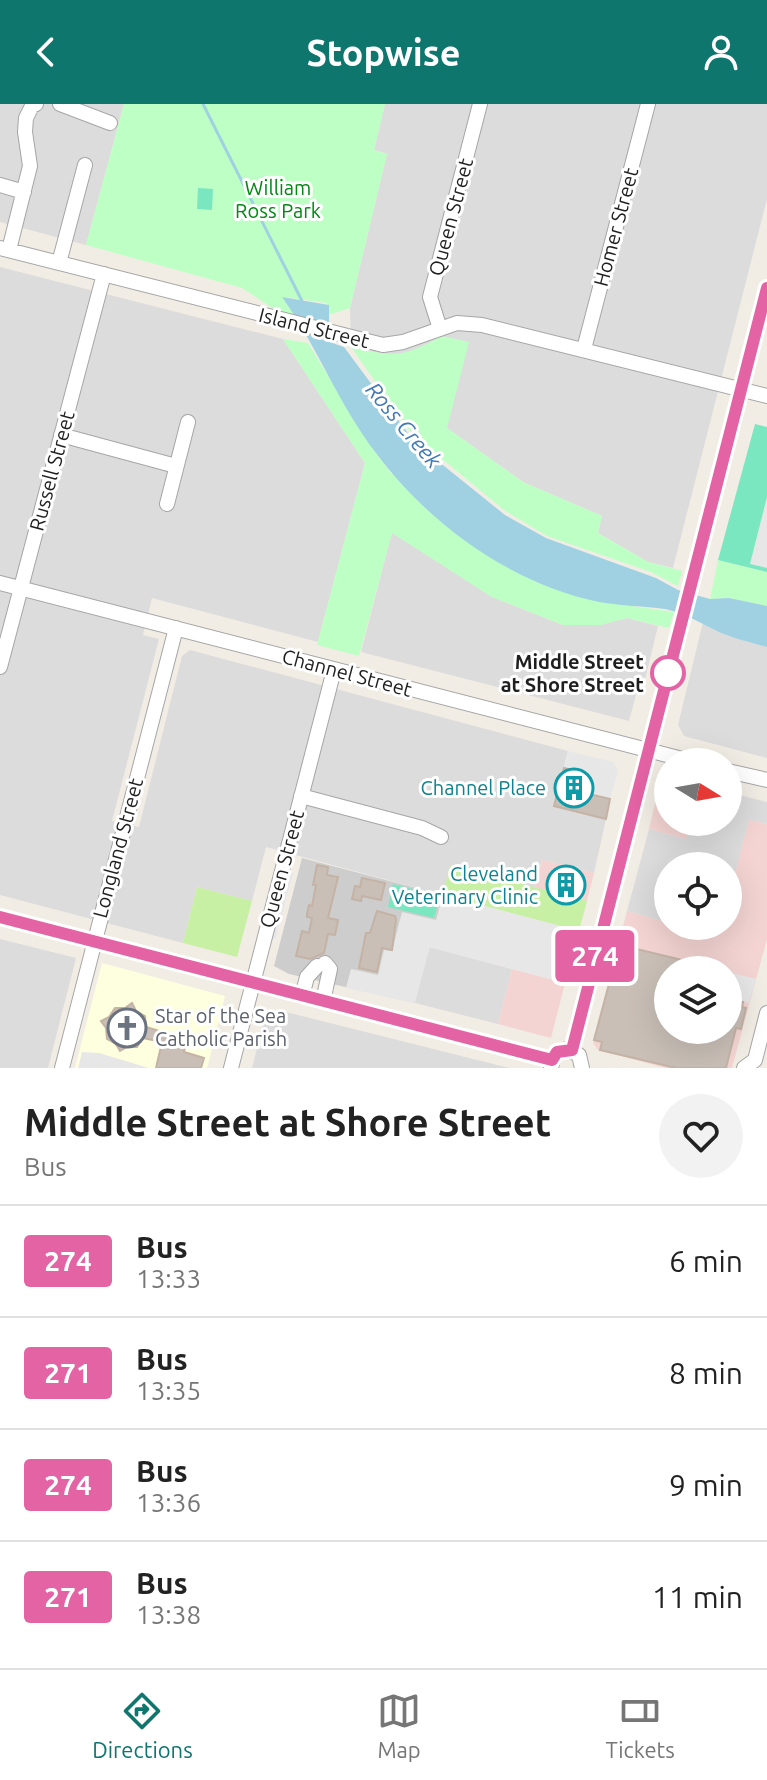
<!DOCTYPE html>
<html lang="en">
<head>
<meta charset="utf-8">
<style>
  :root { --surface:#fff; --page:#f2f2f2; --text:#222; --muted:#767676; --line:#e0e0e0; --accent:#0f766e }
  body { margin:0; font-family:Ubuntu,sans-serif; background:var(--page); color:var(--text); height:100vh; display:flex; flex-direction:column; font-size:30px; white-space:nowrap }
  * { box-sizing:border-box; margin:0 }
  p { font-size:26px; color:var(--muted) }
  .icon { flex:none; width:44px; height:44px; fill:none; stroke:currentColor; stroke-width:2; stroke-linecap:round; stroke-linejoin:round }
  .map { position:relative; height:964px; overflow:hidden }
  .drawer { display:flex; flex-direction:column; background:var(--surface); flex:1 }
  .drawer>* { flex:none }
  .badge { padding:0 16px; border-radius:6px; font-size:28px; line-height:52px }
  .needle { width:52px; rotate:101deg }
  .fabs { position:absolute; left:654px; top:644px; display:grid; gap:16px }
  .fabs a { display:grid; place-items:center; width:88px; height:88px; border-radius:50%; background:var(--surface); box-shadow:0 8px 32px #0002; font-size:40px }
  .map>.badge { position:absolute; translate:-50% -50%; box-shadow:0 0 0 4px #fff }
  .round { display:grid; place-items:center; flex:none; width:84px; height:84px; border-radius:42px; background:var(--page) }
  .headline { display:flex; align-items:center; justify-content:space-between; height:136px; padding:0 24px }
  h1 { font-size:38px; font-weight:700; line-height:60px }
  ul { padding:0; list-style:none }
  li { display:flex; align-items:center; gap:24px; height:112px; padding:0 24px; border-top:2px solid var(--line) }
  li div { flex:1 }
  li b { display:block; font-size:30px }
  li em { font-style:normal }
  li .badge { min-width:88px; font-weight:700; text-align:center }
  header { display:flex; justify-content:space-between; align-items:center; height:104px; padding:0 24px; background:var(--accent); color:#fff; font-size:36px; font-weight:700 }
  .menu { display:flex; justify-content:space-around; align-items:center; height:112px; border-top:2px solid var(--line); background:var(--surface); font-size:22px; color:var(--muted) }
  .menu a { display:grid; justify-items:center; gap:4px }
  .menu .current { color:var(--accent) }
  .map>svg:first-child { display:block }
</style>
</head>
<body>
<header><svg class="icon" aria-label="back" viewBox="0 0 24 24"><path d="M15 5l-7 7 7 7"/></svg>Stopwise<svg class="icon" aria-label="person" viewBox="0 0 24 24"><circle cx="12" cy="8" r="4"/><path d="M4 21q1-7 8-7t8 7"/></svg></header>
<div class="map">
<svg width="767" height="964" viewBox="0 0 767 964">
  <rect width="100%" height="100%" fill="#f1ede4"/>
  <path fill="#dddcdc" d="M0,0h124l-38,141 -86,-23z
    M385,0h382v95l-94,369 -25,-6 -50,-29 4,-17 -79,-34 -76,-54 -5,-92 -30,16 -19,4 -42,-9 -1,-39 37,-154 -13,-4z
    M0,163l283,72 82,124 -47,179 -166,-44 -9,37 16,4 -47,182 27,6 43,-171 8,-6 378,101 -14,54 52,14 -12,54 -52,-13 -7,28 -84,-23 -8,30 -177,-48 -14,54 -55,-14 -14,56 -183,-48z
    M392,428l100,65 71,28h37l27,-7 31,8 -15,62 -5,-1 -9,34 -268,-69z
    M703,518l13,8 51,17v111l-83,-22 -6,-11z
    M728,688l39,10v22l-18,-4 -16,62 -5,-2v-14h-60v57l-41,-12 22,-82 37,10 4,-17h38z
    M0,835l76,19 -28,110h-48z
    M429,843l83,22 -14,55 -83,-21z
    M272,906h6l231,58h-257l14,-54z"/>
  <path fill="#f3d4d2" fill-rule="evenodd" d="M662,670l6,1v47h22l-4,17 -37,-10z
    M749,716l18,4v115l-35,129h-66l-68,-18 -5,-7 34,-132 41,12v3l27,4 2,-4h31v-46l5,1zM668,866h60v60h-60z
    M542,756l52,13 -7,28 -52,-13z
    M512,865l53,14 -14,55 -53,-14z"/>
  <path fill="#feffdf" d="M102,859l123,33 -18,72h-132z"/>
  <path fill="#cdcdcd" d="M302,754l141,37 -28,108 -126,-29 -15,-8z"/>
  <path fill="#c7f0a5" d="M450,761l137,36 -8,30 -136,-36z
    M197,783l55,14 -15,56 -54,-14z"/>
  <path fill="#bdffc4" d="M124,0h261l-11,46 13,4 -37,154 -22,7 -1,-12 -44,-6 13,20 -25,-10 -29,-19 -156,-43z
    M442,232l27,6 -22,86 76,54 79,34 -4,17 50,29 34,9 -4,15 -27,-14 -104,-36 -43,-26 -92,-76 -61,-87c45,10 50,11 91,-11z
    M283,235l25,4 65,106 18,24 145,109 60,19 78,11 -5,16 -42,-10 -27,7h-37l-71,-28 -100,-64 -33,123 -42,-11 48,-182z
    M718,456l49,12v34l-38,-8 -19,1z"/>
  <path fill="#7ae7c1" d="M198,84l15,1 -1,21 -15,-1z
    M755,320l12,3v145l-49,-12z
    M393,780l47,12 -6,22 -46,-11z"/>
  <path fill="#e7e7e7" d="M767,393v71l-17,-4z
    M568,647l45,11 5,8 -8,29 -21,-5 -6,-14 1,-7 -20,-5z
    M293,769l-17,65 -10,4 18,-67z
    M443,791l136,36 -14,52 -135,-36 -15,56 -69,-15 5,-19 27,6 6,-25 8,1 10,-39 34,8z
    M728,868l28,7 -7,24 -13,-3 1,-5 -9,-3z
    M82,948l17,1 50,15h-71z"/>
  <path fill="#a0d1e3" d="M282,193l47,8v15l6,24 9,3 66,89 13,13 82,66 41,23 110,40 22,12 32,9 19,-1 38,8v41c-17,-5 -36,-9 -52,-17 -16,-8 -31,-17 -50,-21 -22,-3 -44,-3 -66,-7 -88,-18 -170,-78 -223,-149 -37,-48 -59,-107 -94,-156z"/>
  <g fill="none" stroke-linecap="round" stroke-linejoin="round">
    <path stroke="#a0d1e3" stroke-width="3" d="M203,0l99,197"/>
  </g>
  <path fill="#c9bfb7" stroke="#c4b3a5" stroke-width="2" d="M564,664l21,5 -2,7 9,2 -3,12 21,5 -4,20 -52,-13z
    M317,761l11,2 -1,8 11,2 -10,41 10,2 -3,15 -7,-1 -4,19 -14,6 -14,-3 6,-25 7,2 3,-15 -5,-1v-3l2,-9 3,1 4,-21h-3z
    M553,768l30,8 -4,17 -30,-8 2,-7 -3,-1z
    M362,774l23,5 -4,17 -19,-4 -1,5 -9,-2 3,-13 5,1z
    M377,807l18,5 1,4 -4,30 -10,-2 -5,24 -18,-4 7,-35h4z
    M620,841l66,16 -3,9h-15v60h60v-37l9,3 -1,4 7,2 -1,5 4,1 -5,21 -5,-1 -10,40h-50l-76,-18 2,-8 -8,-2 15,-56h4z
    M132,899l4,8 9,5 1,11 17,5 6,10 16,5 -1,5 20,6 -3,10h-45l6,-26 -19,-4 -6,9h-10l-7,4 -4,-7 -9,-5 -1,-11 -5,-7 8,-4 6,-9h10z"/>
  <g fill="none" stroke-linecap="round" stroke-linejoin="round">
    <g stroke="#a6a6a6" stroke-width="16">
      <path id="minor" d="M60,0l50,19
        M0,81l24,7
        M0,144l383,97 20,-3 54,-19 25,2 285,71
        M9,146l21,-84 -5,-34 1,-14 6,-12 4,-2
        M59,159l26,-98
        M440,225l-10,-32 50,-193
        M584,245l64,-245
        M61,331l115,31
        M167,400l21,-82
        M0,479l694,179
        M0,563l104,-393
        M728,667l39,9
        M301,692l121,32 19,9
        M0,813l552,143
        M302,892l5,-19 10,-11
        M323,897l7,-32 -5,-6
        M572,946l195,-762
        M62,964l114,-440
        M231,964l103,-398
        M551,964l3,-13 13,-6 12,6 3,13
        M744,964l11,-8 12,-47"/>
    </g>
    <use href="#minor" stroke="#fff" stroke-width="14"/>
  </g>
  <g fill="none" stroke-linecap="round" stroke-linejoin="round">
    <g stroke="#fff" stroke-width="18">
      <path id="line" d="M0,813l552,143 5,-8 15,-2 195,-762"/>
    </g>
    <use href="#line" stroke="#e463a4" stroke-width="12"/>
  </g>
  <defs>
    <g id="building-ring" transform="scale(2)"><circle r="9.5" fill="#fff" stroke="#0f9aa8" stroke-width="1.5"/><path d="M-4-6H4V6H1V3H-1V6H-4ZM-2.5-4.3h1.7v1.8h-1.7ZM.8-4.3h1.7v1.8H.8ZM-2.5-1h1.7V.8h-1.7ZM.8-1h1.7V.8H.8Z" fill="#0f9aa8"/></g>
    <g id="church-ring" transform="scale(2)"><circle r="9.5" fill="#fff" stroke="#6b7280" stroke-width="1.5"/><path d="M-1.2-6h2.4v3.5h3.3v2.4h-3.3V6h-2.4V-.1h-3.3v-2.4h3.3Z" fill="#6b7280"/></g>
  </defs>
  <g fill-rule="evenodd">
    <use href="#building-ring" x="574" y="684"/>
    <use href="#building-ring" x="566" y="781"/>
    <use href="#church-ring" x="127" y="924"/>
  </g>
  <circle fill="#fff" stroke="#e463a4" stroke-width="4" cx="668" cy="569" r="16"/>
  <g text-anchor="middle" stroke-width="6" stroke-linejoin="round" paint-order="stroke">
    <g font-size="20" fill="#018911" stroke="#fff">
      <text x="278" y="91">William<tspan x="278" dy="23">Ross Park</tspan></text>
    </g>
    <g font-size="20" fill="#1f1f1f" stroke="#fff">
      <text transform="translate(451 113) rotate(-75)" y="7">Queen Street</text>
      <text transform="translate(616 123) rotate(-75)" y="7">Homer Street</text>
      <text transform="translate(314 224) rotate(14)" y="7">Island Street</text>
      <text transform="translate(52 367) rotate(-75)" y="7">Russell Street</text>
      <text transform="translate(347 569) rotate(15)" y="7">Channel Street</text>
      <text transform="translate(118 744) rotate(-75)" y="7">Longland Street</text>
      <text transform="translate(282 765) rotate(-75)" y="7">Queen Street</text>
    </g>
    <g font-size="20" font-weight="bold" fill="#1f1f1f" stroke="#fff" text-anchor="end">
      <text x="644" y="565">Middle Street<tspan x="644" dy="23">at Shore Street</tspan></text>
    </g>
    <g font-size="20" fill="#0d838f" stroke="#fff" text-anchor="end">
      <text x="546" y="691">Channel Place</text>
      <text x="538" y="777">Cleveland<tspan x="538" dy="23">Veterinary Clinic</tspan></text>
    </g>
    <g font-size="20" fill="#5b616d" stroke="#fff" text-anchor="start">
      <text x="155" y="919">Star of the Sea<tspan x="155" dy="23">Catholic Parish</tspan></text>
    </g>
    <g font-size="22" font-style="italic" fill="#4179b8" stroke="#fff">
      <text transform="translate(404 321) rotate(50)" y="8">Ross Creek</text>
    </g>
  </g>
</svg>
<div class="fabs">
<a><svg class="needle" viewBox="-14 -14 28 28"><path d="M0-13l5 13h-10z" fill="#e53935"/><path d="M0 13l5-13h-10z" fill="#767676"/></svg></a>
<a><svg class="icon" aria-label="locate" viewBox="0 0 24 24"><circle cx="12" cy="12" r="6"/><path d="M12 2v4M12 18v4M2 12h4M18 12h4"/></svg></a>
<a><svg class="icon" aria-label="layers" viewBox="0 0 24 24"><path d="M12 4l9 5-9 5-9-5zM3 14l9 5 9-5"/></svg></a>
</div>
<b class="badge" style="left:595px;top:852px;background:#e463a4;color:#fff">274</b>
</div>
<section class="drawer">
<div class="headline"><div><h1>Middle Street at Shore Street</h1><p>Bus</p></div><a class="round"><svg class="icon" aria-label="heart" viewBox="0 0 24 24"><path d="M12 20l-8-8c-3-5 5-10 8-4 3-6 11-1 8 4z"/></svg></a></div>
<ul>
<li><span class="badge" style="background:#e463a4;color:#fff">274</span><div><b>Bus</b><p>13:33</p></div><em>6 min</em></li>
<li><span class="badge" style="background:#e463a4;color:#fff">271</span><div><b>Bus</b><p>13:35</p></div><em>8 min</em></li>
<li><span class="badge" style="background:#e463a4;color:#fff">274</span><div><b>Bus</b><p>13:36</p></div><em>9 min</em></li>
<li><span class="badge" style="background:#e463a4;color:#fff">271</span><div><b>Bus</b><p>13:38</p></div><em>11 min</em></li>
</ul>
</section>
<nav class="menu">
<a class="current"><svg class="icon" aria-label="directions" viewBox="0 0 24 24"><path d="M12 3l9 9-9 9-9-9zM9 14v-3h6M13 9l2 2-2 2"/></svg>Directions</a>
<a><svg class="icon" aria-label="map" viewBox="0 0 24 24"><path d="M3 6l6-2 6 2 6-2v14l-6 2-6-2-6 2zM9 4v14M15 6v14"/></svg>Map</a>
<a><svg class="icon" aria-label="tickets" viewBox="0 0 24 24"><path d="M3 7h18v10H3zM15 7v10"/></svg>Tickets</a>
</nav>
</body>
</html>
